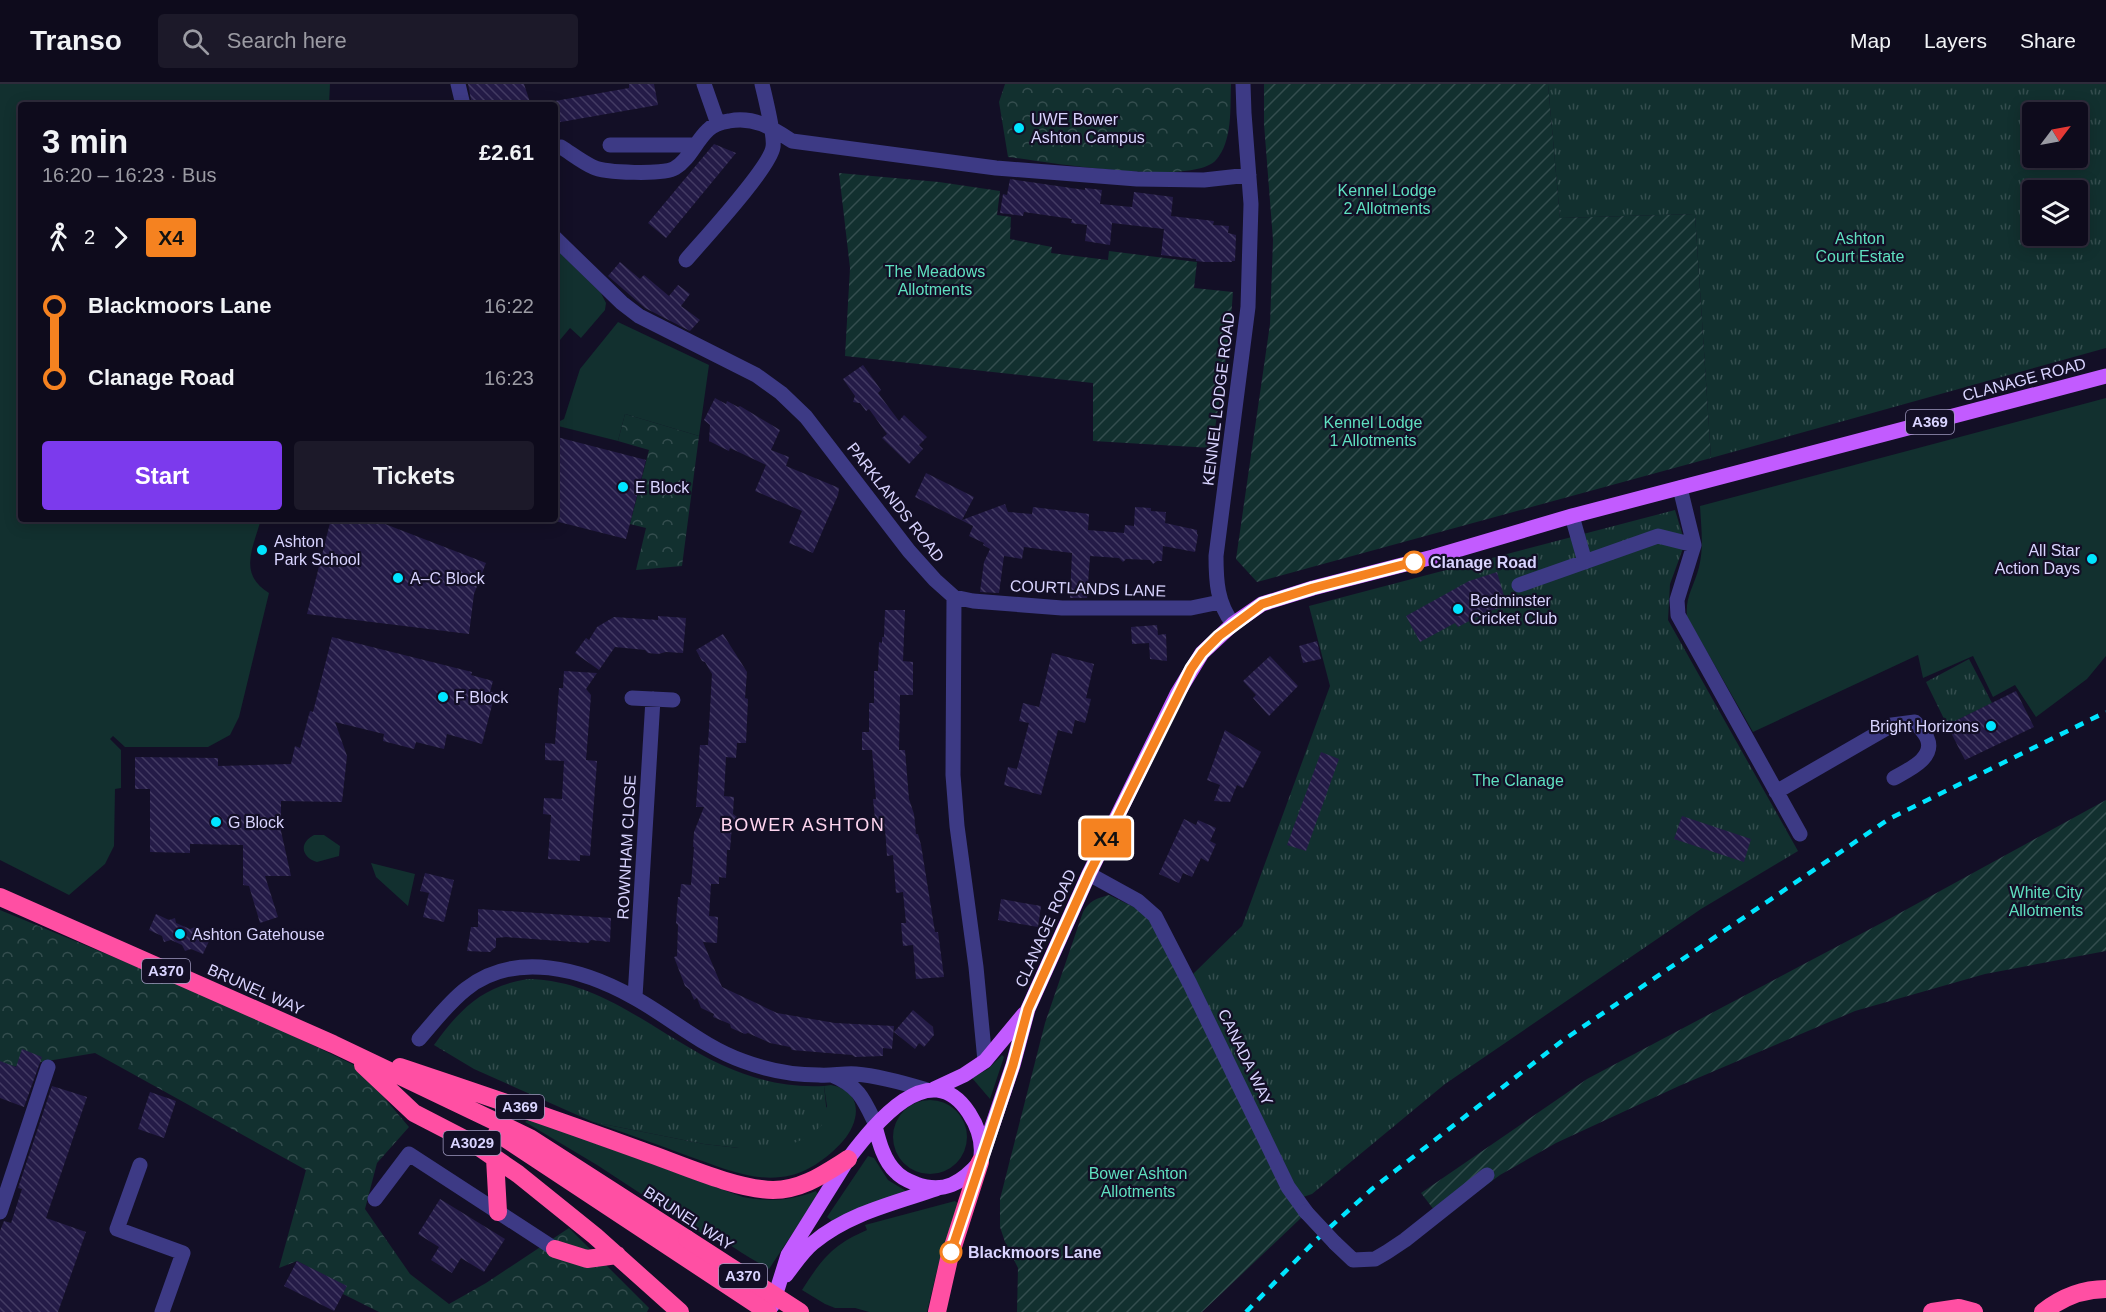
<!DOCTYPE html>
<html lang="en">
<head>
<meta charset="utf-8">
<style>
  :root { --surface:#0e0b1c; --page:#1c1929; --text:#f1f3f6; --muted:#9b9ba3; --line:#2e2b3b; --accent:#7c3aed }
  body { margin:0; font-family:Helvetica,sans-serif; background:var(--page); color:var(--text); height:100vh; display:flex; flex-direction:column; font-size:22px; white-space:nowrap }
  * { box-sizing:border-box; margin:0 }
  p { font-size:20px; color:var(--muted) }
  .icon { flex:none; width:33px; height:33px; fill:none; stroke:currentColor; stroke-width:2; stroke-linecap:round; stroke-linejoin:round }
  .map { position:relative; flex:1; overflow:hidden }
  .side { position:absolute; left:18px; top:18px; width:540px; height:420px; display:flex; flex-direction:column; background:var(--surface); border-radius:6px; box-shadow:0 3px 15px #0003,0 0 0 2px var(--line) }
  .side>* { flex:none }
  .badge { padding:0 12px; border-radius:4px; font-size:21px; line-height:39px }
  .needle { width:39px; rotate:58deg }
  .controls { position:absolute; left:2022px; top:18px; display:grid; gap:12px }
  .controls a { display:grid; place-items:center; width:66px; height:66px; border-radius:6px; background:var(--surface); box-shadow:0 3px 15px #0003,0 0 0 2px var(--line); font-size:30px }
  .map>.badge { position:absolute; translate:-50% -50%; box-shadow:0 0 0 3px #fff }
  .legs { display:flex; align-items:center; gap:9px; height:66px; padding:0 24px; font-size:20px }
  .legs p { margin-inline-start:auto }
  .summary { display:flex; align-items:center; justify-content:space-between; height:102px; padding:0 24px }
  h1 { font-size:33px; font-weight:700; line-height:45px }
  .action { display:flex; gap:12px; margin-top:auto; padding:12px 24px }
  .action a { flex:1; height:69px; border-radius:6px; background:var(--accent); color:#fff; font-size:24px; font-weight:700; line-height:69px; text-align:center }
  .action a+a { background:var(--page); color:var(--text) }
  ul { padding:0 24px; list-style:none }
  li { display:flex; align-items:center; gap:21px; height:72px; font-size:22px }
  li i { display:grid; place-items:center; width:9px; height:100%; margin:0 8px; background:currentColor }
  li i::after { content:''; width:15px; height:15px; margin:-8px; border:4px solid; border-radius:50%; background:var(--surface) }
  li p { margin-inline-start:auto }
  li:first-child i { background:linear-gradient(#0000 50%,currentColor 0) }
  li:last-child i { background:linear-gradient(currentColor 50%,#0000 0) }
  header { display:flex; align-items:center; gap:36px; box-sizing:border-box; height:84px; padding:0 30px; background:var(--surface); border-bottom:2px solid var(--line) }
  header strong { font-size:28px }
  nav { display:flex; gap:33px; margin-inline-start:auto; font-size:21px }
  .search { width:420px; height:54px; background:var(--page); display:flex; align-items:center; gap:15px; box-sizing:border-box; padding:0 21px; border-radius:6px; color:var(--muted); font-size:22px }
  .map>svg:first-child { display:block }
</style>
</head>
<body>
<header>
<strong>Transo</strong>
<div class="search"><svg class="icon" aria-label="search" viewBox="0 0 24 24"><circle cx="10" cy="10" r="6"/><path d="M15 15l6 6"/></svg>Search here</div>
<nav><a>Map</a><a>Layers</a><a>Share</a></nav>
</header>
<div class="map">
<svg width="2106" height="1228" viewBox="0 0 2106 1228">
  <defs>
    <pattern id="forest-crowns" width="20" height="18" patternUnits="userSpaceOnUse" patternTransform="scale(1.5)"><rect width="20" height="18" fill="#12302f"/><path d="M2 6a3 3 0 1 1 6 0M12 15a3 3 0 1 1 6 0" fill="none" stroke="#344d4e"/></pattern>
    <pattern id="park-tufts" width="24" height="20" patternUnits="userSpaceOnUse" patternTransform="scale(1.5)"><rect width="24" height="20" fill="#12302f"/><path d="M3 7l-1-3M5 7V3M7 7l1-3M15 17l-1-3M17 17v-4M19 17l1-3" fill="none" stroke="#344d4e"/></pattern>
    <pattern id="garden-furrows" width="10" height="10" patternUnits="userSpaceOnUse" patternTransform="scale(1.5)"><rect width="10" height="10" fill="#12302f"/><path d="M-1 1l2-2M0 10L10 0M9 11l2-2" fill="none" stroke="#344d4e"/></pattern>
    <pattern id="building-back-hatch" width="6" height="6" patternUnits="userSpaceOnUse" patternTransform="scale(1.5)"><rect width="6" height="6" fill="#241b47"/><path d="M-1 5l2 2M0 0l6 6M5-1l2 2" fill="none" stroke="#433b63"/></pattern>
  </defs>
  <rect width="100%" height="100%" fill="#130f26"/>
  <path fill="#12302f" d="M0,0h330l-1,21h-308v414h240c-7,27 -24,55 8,74l-30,124 -9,18 -22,12h-83l-12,-11 -3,3 11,11v38l-6,1 -1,57 -9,18 -36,31 -69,-35z
    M555,164l46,45 5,10 -1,7 -24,28 -11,-10 -15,18z
    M618,238l91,43 -10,71 -74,-22 -7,27 -60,-15 2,-5 4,-2 16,-50z
    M2106,314v258l-19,23 -51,38 -21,-32 -22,12 -20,-41 -50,22 -5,-23 -165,77 -66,-115c-2,-21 7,-30 12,-50 5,-20 2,-41 1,-61z
    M314,751h10l16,11 -1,10 -22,6c-15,-4 -19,-19 -3,-27z
    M371,779l44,11 -7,32 -32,-29z
    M1002,971l2,2 -14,42 -18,-21 16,-9z
    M831,1001c32,6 30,35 12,56 -15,17 -38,34 -62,36 -32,4 -63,-11 -93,-21 -31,-12 -63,-23 -95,-34l111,22 35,4 88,-41 -3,-21z
    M893 1053a37 37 0 1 1 74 0a37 37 0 1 1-74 0Z
    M528,1035l215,78c26,5 47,4 73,-6l2,4 -49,74c-14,-9 -53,-28 -56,-44l-9,-4 1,9 9,9 -1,2 -116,-76 -72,-43z
    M868,1072l6,2 14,22 18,11 -73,31 -6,-5z
    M955,1117l5,4 -20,53 -13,54h-58l-14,-4h-20l-10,-4 -23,-14c20,-31 30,-45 65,-60l-2,-5z"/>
  <path fill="url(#forest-crowns)" d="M1005,0h226c-1,23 2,57 -15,76 -24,27 -169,2 -208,-3l-9,-55z
    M625,330l74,22 -17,130 -46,4 10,-42 -16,-4 19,-74 -31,-9z
    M0,826l232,96 126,61 51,60 -32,36 -12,46 45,65 39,30 37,-21 83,-55 80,80 -2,4h-268l-36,-18 3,-8 -49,-25 -18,7 27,-98 -211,-117 -95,16z"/>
  <path fill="url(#park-tufts)" fill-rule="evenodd" d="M1548,0h558v264l-395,110 -16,-244 -135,4zM2032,28h46v46h-46zM2032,106h46v46h-46z
    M1675,426l10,33 -15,41 -2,36 130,231 -97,58 -256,175 -133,110 -9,3 -5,-5 -105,-218 49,-48 88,-240 -21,-80z
    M1969,575l23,44 -45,22 -21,-43z
    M528,895c75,1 129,56 194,86 33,15 66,23 102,21l3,29 -4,9 -14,13 -25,10 -45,1 -35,-4 -111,-22 -119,-53 -40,-24c26,-36 48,-59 94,-66z"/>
  <path fill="url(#garden-furrows)" d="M1264,0h284l12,134 135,-4 16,244 -454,124 -21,-23 34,-235 3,-84 -9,-116z
    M839,89l100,9 61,9 -3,24 14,2 -1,22 42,8 -1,6 57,7 1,-9 88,11 -3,26 39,4 -3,39 -18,117 -119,-7v-58l-248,-27 5,-88z
    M2106,716v151l-121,23 -130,37 -176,75 -123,57 -56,32 -59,44 -20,-26 166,-114 302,-160z
    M1109,811l33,16 17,22 142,285 -99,94h-185l1,-44 -13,-26 -5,-15v-28l45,-176 38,-111c6,-11 14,-14 26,-17z"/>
  <path fill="url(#building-back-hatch)" d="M468,0h56l7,21h-59z
    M629,0h25l4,21 -103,18v-22l74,-13z
    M714,60l22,9 -70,85 -18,-15z
    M1010,95l75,11v-2l17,2 -2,14 32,3 2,-15 39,5 -2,19 43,5 -1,4 16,1 -1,7 8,2 -1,26h-3v1h-27l-9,-1v-2l-35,-4 3,-26 -52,-6 -2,22 -25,-4 2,-16 -16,-2 1,-4 -48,-7 -1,4 -23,-3 3,-19 4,1z
    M620,178l20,17 4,-4 25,21 9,-11 12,9 -9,12 19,14 -10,11 -45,-23 -37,-32z
    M863,281l18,25 -3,3 21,28 5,-6 23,22 -8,8 4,4 -14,15 -27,-26 5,-4 -18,-25 -3,2 -6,-8 -7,-1 2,-6 -12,-17z
    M715,314l11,6 1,-3 11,6 2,-1 40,24 -9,20 18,7 -3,9 53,22 -1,7 -25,58 -24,-10 13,-32 -47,-20 11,-26 -36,-17 -1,3 -20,-10 1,-16 -6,-5z
    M557,353l89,23 -20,79 -71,-18v-76z
    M926,389l48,24 -12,23 43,-16 3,8 24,2 1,-7 56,7 -1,16 36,3 1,-8 9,1 1,-19 16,1v3l15,1 -1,11 32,7v4l1,1 -3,17 -32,-6 -1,15h-5l-4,3 -3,-4 -24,-1 -3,3 -4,-4 -29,-2 -3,42h-17l2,-45 -48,-6 -2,12 -18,-3 -5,37 -19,-1 4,-30 6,-13 -7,-4 1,-2 -15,-7 4,-10 -58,-29z
    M331,435h41l114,44 -12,31 -5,40 -162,-20z
    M1497,488l10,34 -21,6 -28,15 -3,-4 -35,19 -14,-26 63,-35z
    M885,526h20l-2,51 10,1v33h-13l-1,55h6l4,49 5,15 2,20h2l3,11 14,87h3l6,45 -28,2 -3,-34 -10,1 -2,-23h5l-3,-31 -7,1 -3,-38 -6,1 -2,-28h-9l-3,-29h3l-4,-49h-10v-18h7v-29h5v-32h4l1,-29 3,1v-6h2z
    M658,532l28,2 -3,35 -17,-1 -8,2 -10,-1 -3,-3 -30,-3 -16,23 -24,-17 11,-15 3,2 8,-13 17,-10 44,3z
    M1157,541l1,10 8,-1 1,27 -17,-2 -1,-16 -17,1 -1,-17z
    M723,550l24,38 -2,26 3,1 -2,44h-9l-1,15 -10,-1 -2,39 10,1 -1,17 8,6 -9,4 -2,26h-3l-1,28 -7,-1v7h-8l-2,32 9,1 -1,26 -14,-1 19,45 55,26 58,10 59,3 -2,23 -9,-1v8l-28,1 -3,-2 -60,-5 -2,-3 -20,-4 -22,-10 -3,1 -14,-6 -1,-4 -17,-7 1,-3 -13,-6 -4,-10 -3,2 -4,-10 -5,-4 -11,-29 3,-1 1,-31 -2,-2 2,-26h2l1,-13 10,1 3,-38h-1l1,-15 10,-25h-8l4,-62h8l4,-71 -7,-12 -3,-1 -6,-11z
    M332,553l140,35 -1,3 22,6 -3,11 5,1 -5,20 -8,31 -35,-10 -3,15 -28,-7 -2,7 -31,-8 1,-7 -49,-12 12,34 -5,46 -61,-1v30l10,45h-26l13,41 -18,6 -11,-37 -6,-1v-40l-53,-1v9l-40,-1v-63h-15v-32l83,1v8l73,-2 4,-18 5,2 10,-37 3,1z
    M1317,557l4,18 -18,4 -4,-17z
    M1052,569l42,11 -8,34 5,1 -6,24 -10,-3 -3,14 -14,-4 -17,65 -37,-10 4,-18 9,2 12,-46 -10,-2 4,-18 16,4z
    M1270,572l28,30 -29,30 -16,-18 3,-3 -13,-14z
    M564,587l33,2 -11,16 5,6 -5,65 11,1 -7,95 -10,-1v6l-32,-2 3,-44 -8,-1 1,-16 18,1 2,-38 -19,-1v-17l10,1 4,-56h4z
    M2016,607l18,36 -69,33 -18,-35z
    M1225,646l36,22 -18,36 -6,-3 -7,17 -16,-1 6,-16 -13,-5z
    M1321,668l18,7 -33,92 -19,-6z
    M1682,732l69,23 -7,23 -70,-23z
    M1184,735l12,6 2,-5 18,8 -6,13 6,3 -8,18 -7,-4 -9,19 -9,-4 -4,10 -20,-9z
    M425,789l29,7 -10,42 -21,-5 6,-24 -9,-2z
    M1001,815l40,7 -3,21 -40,-7z
    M478,825l133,9 -1,24 -19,-2 -3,3 -82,-6 -10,1v9l-6,5 -23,-1 4,-24h7z
    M156,830l13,6 6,-2 1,5 14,6 5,-2 3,6 12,6 -7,15 -12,-5 -6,2 -3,-6 -11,-5 -7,2 -2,-6 -13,-6z
    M913,926l20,17 1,8 -10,12 -5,-4 -4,6 -21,-17z
    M22,965l20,8 -18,50 -24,-9v-37l16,6z
    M52,1002l35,11 -41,121 40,14 -28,80h-58v-81l4,-10 7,2 11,-34 -4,-1z
    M150,1008l26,9 -12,37 -26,-9z
    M440,1115l65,40 -21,33 -23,-14 -9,15 -21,-13 8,-13 -21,-13z
    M297,1177l50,25 -13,25 -50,-25z"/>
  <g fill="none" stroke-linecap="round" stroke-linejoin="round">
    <path stroke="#3d3a85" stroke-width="15" d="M458,0l5,21
      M704,0l14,40
      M610,61h86
      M561,63c11,7 21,15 32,20 12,6 71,8 82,1 14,-8 21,-27 33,-38 5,-5 14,-8 21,-9 25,-5 43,7 63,20l204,27 141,11 67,1 45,-5
      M555,154l67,65 17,13 117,59 25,18 25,24 103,134 26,29 19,17 19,4 89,7h129l29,-6
      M686,176c17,-20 84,-92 87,-113 2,-11 -8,-50 -11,-63
      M1680,404l14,57 -17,55 1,15 122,219
      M1572,432l13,46
      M1519,501l139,-49 36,9
      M954,513l-1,178 4,51 19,141 9,94
      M1233,540c-16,-21 -17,-43 -17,-68l32,-249 3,-103 -7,-91 -1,-29
      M632,614l41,2
      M1776,708l116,-67 23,-3c4,5 10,11 12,16 9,20 -19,32 -33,40
      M1089,790l49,27 17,15 35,68 98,203 18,25
      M635,913l18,-298
      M419,955c15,-17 29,-36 47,-50 49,-39 117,-20 167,8 37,20 70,50 110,64 24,9 51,14 76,14 12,1 25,-2 37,-1 24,2 48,9 71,16
      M832,991c27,11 32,25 44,50
      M140,1081l-23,64 66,24 -21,59
      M375,1115l34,-45 146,95
      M0,1128l48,-145
      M1335,1159l18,17 22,-1 12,-7 18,-12 82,-65"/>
    <path stroke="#c25bff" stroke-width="15" d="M934,1005l30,-14 21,-14 39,-47
      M982,1072l31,-91 15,-56 61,-135 88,-180 25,-41 31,-29 29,-20 51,-16 120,-31 139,-41 534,-140
      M786,1191c8,-10 16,-23 27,-32 34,-29 81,-40 123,-54
      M772,1222l16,-51 60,-96c26,-34 82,-106 121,-46 9,14 15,32 11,49 -18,21 -36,32 -64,22 -7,-3 -15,-6 -20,-12 -12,-11 -17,-30 -21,-46"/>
    <path stroke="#ff4fa3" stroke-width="18" d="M0,813l333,147 197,94 157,101
      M363,981l51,48 62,32 42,29 77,62 85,76
      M400,983c81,27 162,55 242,84 38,13 92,38 131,39 29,0 51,-16 75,-31
      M497,1049l271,179
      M495,1074l3,54
      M555,1165l32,10 30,-4
      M937,1228l12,-53 31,-97
      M1932,1228l27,-4 15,4
      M2043,1228c18,-14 40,-23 63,-23"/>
    <path stroke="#00e5ff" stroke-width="4.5" stroke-dasharray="9 8" stroke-linecap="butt" d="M1246,1228l69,-71 57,-52 190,-148 327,-222 217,-107"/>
    <path stroke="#3d3a85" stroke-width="15" d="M1306,1128l29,31"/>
    <path stroke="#ff4fa3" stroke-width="18" d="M687,1155l113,73"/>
  </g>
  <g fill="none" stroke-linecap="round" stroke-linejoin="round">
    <g stroke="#fff" stroke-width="14">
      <path id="line-1" d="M951,1168l62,-187 15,-56 61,-135 102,-205 11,-16 17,-17 43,-32 51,-16 101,-26"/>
    </g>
    <use href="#line-1" stroke="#f58220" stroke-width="9"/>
  </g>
  <g fill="#00e5ff" stroke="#130f26" stroke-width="2">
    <circle cx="1019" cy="44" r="6"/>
    <circle cx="623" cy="403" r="6"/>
    <circle cx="262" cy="466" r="6"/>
    <circle cx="2092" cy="475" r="6"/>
    <circle cx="398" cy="494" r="6"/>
    <circle cx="1458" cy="525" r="6"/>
    <circle cx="443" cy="613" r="6"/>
    <circle cx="1991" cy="642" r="6"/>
    <circle cx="216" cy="738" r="6"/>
    <circle cx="180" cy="850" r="6"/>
  </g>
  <g fill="#fff" stroke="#f58220" stroke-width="3">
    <circle cx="1414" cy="478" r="10"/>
    <circle cx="951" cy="1168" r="10"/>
  </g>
  <g text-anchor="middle" stroke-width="4.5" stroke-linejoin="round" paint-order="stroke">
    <g fill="#130f26" stroke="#9e99be" stroke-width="1.5">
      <rect x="1906" y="326" width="48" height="24" rx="4.5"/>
      <rect x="142" y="875" width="48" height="24" rx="4.5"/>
      <rect x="496" y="1011" width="48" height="24" rx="4.5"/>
      <rect x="443.5" y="1047" width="57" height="24" rx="4.5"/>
      <rect x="719" y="1180" width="48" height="24" rx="4.5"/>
    </g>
    <g font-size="15" font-weight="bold" fill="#d9d4ff">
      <text x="1930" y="343">A369</text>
      <text x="166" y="892">A370</text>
      <text x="520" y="1028">A369</text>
      <text x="472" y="1064">A3029</text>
      <text x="743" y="1197">A370</text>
    </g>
    <g font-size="16" fill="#d9d4ff" stroke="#130f26" text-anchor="start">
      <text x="1031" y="41">UWE Bower<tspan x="1031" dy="18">Ashton Campus</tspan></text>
      <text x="635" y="409">E Block</text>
      <text x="274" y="463">Ashton<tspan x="274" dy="18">Park School</tspan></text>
      <text x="2080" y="472" text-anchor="end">All Star<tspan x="2080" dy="18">Action Days</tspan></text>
      <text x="410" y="500">A–C Block</text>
      <text x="1470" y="522">Bedminster<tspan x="1470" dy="18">Cricket Club</tspan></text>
      <text x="455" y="619">F Block</text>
      <text x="1979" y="648" text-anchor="end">Bright Horizons</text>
      <text x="228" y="744">G Block</text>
      <text x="192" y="856">Ashton Gatehouse</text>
    </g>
    <g font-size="16" fill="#5fe0c0" stroke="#130f26">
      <text x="1387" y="112">Kennel Lodge<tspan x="1387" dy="18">2 Allotments</tspan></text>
      <text x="1860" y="160">Ashton<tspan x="1860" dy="18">Court Estate</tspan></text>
      <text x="935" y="193">The Meadows<tspan x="935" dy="18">Allotments</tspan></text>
      <text x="1373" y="344">Kennel Lodge<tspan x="1373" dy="18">1 Allotments</tspan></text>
      <text x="1518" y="702">The Clanage</text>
      <text x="2046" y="814">White City<tspan x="2046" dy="18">Allotments</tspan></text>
      <text x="1138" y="1095">Bower Ashton<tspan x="1138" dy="18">Allotments</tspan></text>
    </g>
    <g font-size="16" fill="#d9d4ff" stroke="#130f26">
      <text transform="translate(2024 295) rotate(-15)" y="6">CLANAGE ROAD</text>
      <text transform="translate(1218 315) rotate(-83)" y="6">KENNEL LODGE ROAD</text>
      <text transform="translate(896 418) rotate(52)" y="6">PARKLANDS ROAD</text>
      <text transform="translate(1088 504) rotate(2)" y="6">COURTLANDS LANE</text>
      <text transform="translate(626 763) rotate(-87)" y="6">ROWNHAM CLOSE</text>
      <text transform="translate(1045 844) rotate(-66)" y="6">CLANAGE ROAD</text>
      <text transform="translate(256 905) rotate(24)" y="6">BRUNEL WAY</text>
      <text transform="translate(1246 973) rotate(64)" y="6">CANADA WAY</text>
      <text transform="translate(689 1134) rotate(33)" y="6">BRUNEL WAY</text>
    </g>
    <g font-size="16" font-weight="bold" fill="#d9d4ff" stroke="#130f26" text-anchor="start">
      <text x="1430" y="484">Clanage Road</text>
      <text x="968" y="1174">Blackmoors Lane</text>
    </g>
    <g font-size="18" letter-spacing="1.5" fill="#ffd6f0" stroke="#130f26">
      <text x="803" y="747">BOWER ASHTON</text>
    </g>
  </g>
</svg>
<div class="controls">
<a><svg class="needle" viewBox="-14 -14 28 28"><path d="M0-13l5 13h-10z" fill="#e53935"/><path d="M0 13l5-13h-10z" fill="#9b9ba3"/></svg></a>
<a><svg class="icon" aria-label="layers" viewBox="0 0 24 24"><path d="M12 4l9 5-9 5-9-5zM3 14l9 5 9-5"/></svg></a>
</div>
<b class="badge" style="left:1106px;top:754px;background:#f58220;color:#111">X4</b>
<section class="side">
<div class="summary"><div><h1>3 min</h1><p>16:20 – 16:23 · Bus</p></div><b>£2.61</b></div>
<div class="legs"><svg class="icon" aria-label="walk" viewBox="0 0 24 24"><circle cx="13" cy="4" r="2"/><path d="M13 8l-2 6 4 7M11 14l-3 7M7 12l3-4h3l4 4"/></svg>2<svg class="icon" aria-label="forward" viewBox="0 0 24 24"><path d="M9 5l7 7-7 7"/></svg><b class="badge" style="background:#f58220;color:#111">X4</b></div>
<ul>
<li><i style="color:#f58220"></i><b>Blackmoors Lane</b><p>16:22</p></li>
<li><i style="color:#f58220"></i><b>Clanage Road</b><p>16:23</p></li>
</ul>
<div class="action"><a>Start</a><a>Tickets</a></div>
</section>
</div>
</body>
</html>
